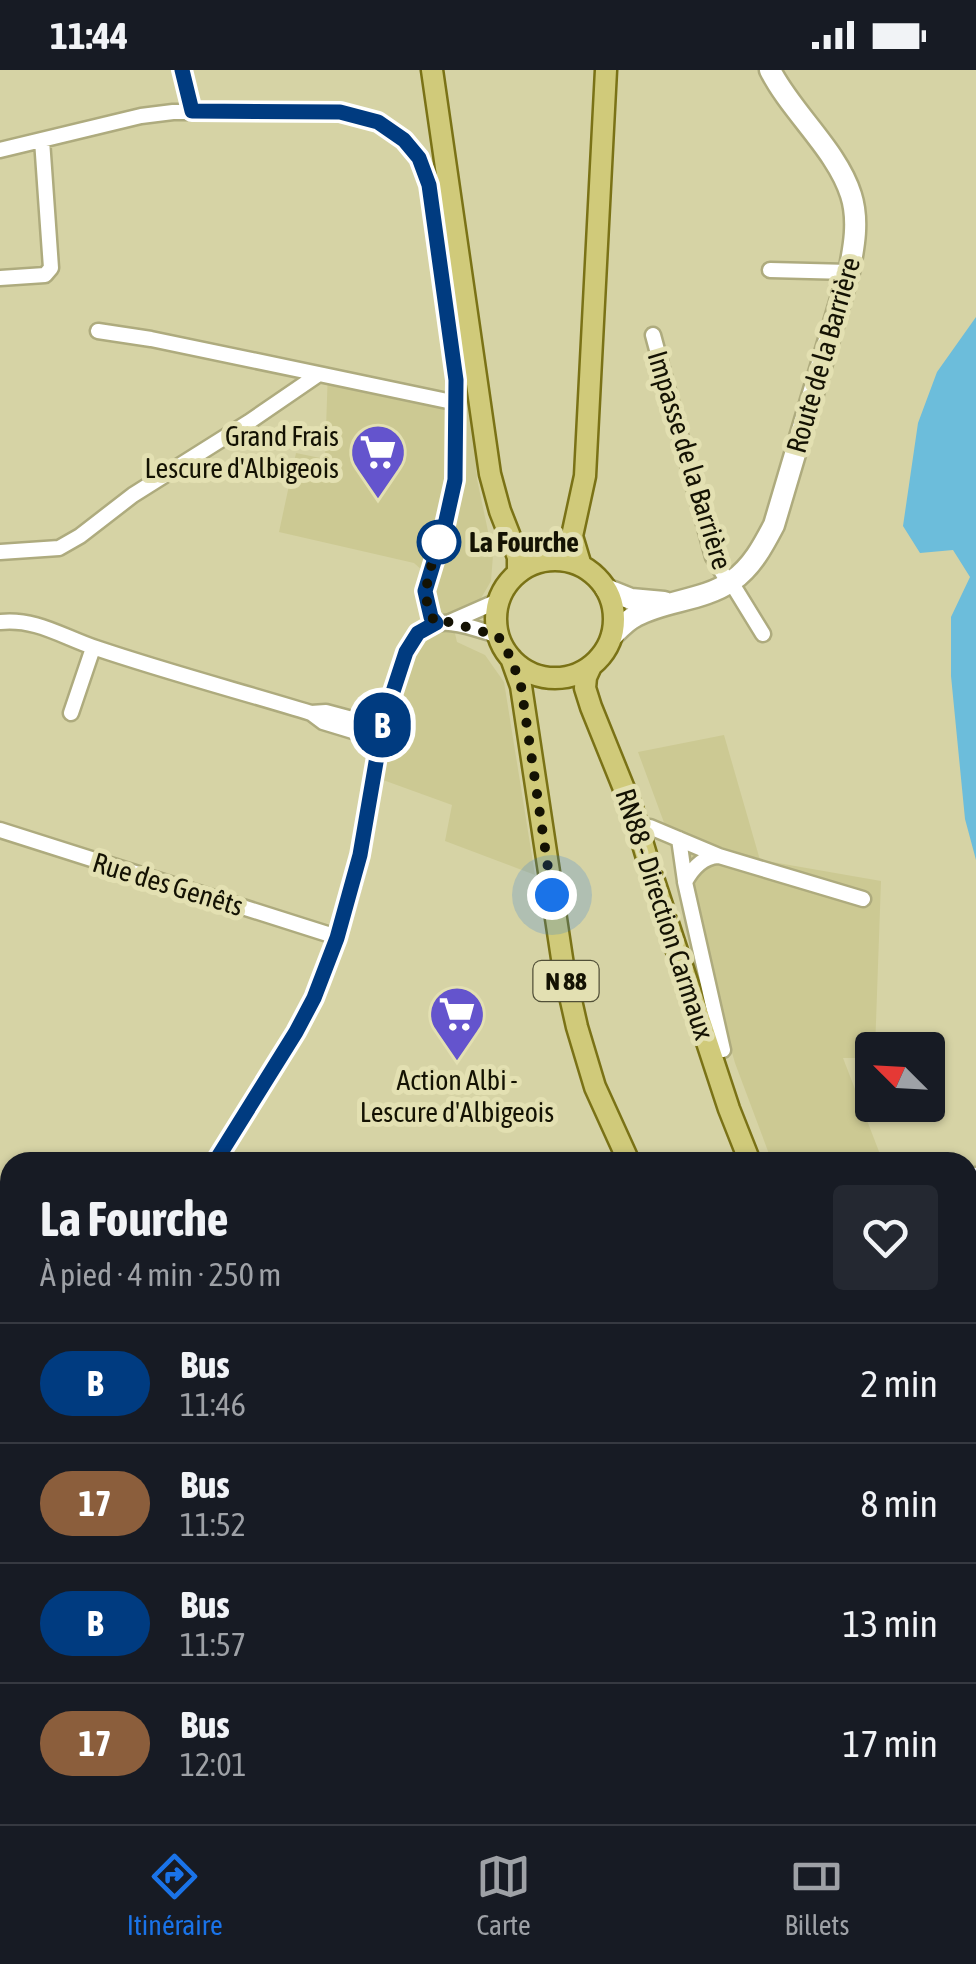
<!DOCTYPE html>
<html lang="fr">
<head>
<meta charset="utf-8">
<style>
  :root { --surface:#171b24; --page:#242831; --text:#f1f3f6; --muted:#9ea1a6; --line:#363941; --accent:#1a73e8 }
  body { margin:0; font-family:"Asap Condensed",sans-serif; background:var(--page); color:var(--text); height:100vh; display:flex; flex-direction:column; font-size:38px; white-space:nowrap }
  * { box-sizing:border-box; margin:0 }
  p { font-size:32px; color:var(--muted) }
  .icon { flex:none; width:55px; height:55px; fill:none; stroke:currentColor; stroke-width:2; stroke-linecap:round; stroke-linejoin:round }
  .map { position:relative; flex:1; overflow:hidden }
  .sheet { position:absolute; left:0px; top:1082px; width:978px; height:672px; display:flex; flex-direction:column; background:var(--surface); border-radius:30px 30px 0 0; box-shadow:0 2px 8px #0004 }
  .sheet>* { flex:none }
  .badge { padding:0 20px; border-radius:32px; font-size:35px; line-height:65px }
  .needle { width:65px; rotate:294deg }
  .tools { position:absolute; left:855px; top:962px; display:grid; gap:20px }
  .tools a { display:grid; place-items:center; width:90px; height:90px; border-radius:10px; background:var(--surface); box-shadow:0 2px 8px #0004; font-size:50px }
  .you { position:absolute; width:50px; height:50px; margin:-25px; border:8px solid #fff; border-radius:50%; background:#1a73e8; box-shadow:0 0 0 15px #1a73e833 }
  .map>.badge { position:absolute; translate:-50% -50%; box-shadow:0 0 0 5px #fff }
  .round { display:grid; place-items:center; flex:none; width:105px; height:105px; border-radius:10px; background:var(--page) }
  .head { display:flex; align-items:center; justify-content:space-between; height:170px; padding:0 40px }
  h1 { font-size:48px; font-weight:700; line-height:75px }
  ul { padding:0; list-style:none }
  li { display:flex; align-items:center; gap:30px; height:120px; padding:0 40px; border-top:2px solid var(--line) }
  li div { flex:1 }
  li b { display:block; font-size:38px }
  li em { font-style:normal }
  li .badge { min-width:110px; font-weight:700; text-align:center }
  .status { display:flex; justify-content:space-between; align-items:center; height:70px; padding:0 50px; background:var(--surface); direction:ltr }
  .status svg { height:28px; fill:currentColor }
  .tab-bar { display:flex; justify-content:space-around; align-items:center; height:140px; border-top:2px solid var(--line); background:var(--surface); font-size:28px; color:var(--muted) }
  .tab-bar a { display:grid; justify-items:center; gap:5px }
  .tab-bar .selected { color:var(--accent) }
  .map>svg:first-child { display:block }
</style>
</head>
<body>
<div class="status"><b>11:44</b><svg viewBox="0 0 49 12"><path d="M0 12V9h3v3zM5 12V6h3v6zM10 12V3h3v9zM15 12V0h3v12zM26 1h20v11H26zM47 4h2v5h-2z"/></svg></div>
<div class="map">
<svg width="976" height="1754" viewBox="0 0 976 1754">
  <rect width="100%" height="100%" fill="#d6d3a5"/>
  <path fill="#ccc993" d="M328,299l144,32 5,78 16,76 -2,26 -11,19 -30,12 7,30 28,13 19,27 31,193 -90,-34 7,-36 -69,-25 3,-47 48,-152 -20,-18 -135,-31 17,-79 29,6z
    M724,665l36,125 121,21 -6,169h-3v8h-29l40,104h-111l-37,-99 -62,-216 -35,-95z
    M968,1487l8,8v259h-60l-26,-9h78z
    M0,1613l10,34v53l-10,-31z"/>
  <path fill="#6cbddb" d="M976,247v543l-11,-41 -14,-143v-59l19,-40 -17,-27 -33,3 -17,-27 15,-103 19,-51z"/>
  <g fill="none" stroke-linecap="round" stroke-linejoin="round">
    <g stroke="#aeab7e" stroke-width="19">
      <path id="street" d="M182,0l10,41
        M0,80l141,-34 32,-4h167l38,10 26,18 15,18 10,27 28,195 -2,100 -10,45 -20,66 6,26 5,6
        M770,200l79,2
        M0,208l45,-3 6,-7 -9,-128
        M98,261l53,8 168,35
        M653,265l60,222 16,27
        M0,482l59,-4 21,-12 53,-41 116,-73 70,-48 138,29
        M731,512l32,52
        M0,552c36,-4 63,15 96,26 71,24 143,43 215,65
        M450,552l50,-22
        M71,643l22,-65
        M379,669l-56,-17 -12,-9 15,-1 56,15
        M650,757l69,29 144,43
        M0,760l337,107
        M679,769l6,42
        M718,786c-16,1 -26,13 -33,26l38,168
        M215,1092c46,-73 96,-144 123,-228 9,-26 17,-54 23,-81 12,-59 16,-114 35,-172 6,-17 10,-35 23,-48 20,-21 57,-4 80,3
        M968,1106l8,-1
        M0,1736l10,1
        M49,1745l3,9
        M32,1754l1,-9"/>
    </g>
    <g stroke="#aeab7e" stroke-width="25">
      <path id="secondary" d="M606,519l25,10 33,3
        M612,566c7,-7 15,-16 24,-20 30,-16 67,-15 96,-35 20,-14 31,-35 42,-56l75,-253c5,-25 10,-52 2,-77 -14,-45 -60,-83 -81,-125
        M0,1446l10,2
        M919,1745l25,9"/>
    </g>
    <g stroke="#7a7216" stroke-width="25">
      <path id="primary" d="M432,0l58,404 10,37 18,46v16
        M496 549a59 59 0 1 1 118 0a59 59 0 1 1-118 0Z
        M581,496l-9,-30 13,-60 21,-406
        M511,588l10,28 42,279 14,62 18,60 34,75
        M591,596l-5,11 -1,11 6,19 42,104 20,67 76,231 21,53
        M968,1436l8,12
        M968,1465l8,8"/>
    </g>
    <use href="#street" stroke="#fff" stroke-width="14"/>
    <use href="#secondary" stroke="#fff" stroke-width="20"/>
    <use href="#primary" stroke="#d0ca7a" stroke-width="20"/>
    <path stroke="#504d35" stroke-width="4" stroke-dasharray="5 10" stroke-linecap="butt" d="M0,1638l10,29
      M37,1745l4,9"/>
  </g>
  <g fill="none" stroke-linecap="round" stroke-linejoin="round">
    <g stroke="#fff" stroke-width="22">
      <path id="line" d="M182,0l10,41 148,1 38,10 26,18 15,18 10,27 27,195 -1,100 -10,45 -20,66 6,26 5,6 -18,10 -12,19 -19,58 -7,29 -20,116 -23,83 -23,60 -18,34 -81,130"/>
    </g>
    <use href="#line" stroke="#003b80" stroke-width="15"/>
    <path stroke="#141203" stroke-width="10" stroke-dasharray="0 18" d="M439,472l2,-5c-9,28 -25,60 -5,86l13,-1 49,14 13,22 10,28 31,209"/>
  </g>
  <defs>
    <g id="supermarket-pin" transform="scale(2.875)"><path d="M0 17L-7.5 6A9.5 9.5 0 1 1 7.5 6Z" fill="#6454cd" stroke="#e3e0b2"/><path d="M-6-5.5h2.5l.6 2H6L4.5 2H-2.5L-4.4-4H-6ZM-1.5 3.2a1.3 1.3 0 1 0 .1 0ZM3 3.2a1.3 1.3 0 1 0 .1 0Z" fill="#fff"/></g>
  </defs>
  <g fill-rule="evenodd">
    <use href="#supermarket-pin" x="378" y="382"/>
    <use href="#supermarket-pin" x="457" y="944"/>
  </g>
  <circle fill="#fff" stroke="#003b80" stroke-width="5" cx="439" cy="472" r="20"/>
  <g text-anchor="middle" stroke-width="10" stroke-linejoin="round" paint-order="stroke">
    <rect fill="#e3e0b2" stroke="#525038" stroke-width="2.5" x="533.5" y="891" width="65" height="40" rx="8"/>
    <g font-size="25" font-weight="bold" fill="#141203">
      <text x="566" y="920">N 88</text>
    </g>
    <g font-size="28" fill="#141203" stroke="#e3e0b2">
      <text transform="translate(823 285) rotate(-74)" y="10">Route de la Barrière</text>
      <text transform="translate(690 390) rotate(73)" y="10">Impasse de la Barrière</text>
      <text transform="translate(168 814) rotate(17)" y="10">Rue des Genêts</text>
      <text transform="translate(665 844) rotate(72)" y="10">RN88 - Direction Carmaux</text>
    </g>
    <g font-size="28" fill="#141203" stroke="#e3e0b2" text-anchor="end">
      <text x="339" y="376">Grand Frais<tspan x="339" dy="32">Lescure d'Albigeois</tspan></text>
      <text x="457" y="1020" text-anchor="middle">Action Albi -<tspan x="457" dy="32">Lescure d'Albigeois</tspan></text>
    </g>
    <g font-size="28" font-weight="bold" fill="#141203" stroke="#e3e0b2" text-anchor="start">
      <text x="469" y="482">La Fourche</text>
    </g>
  </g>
</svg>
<div class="tools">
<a><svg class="needle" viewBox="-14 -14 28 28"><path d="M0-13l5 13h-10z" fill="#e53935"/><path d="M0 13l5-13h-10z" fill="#9ea1a6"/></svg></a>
</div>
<div class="you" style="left:552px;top:825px"></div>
<b class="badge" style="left:382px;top:655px;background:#003b80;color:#fff">B</b>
<section class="sheet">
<div class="head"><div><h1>La Fourche</h1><p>À pied · 4 min · 250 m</p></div><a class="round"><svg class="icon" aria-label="heart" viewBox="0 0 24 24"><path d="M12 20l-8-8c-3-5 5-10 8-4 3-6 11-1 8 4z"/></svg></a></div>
<ul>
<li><span class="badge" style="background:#003b80;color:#fff">B</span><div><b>Bus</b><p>11:46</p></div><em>2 min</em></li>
<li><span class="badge" style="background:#8b5e3c;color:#fff">17</span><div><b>Bus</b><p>11:52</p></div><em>8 min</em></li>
<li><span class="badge" style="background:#003b80;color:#fff">B</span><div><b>Bus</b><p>11:57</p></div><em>13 min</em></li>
<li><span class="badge" style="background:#8b5e3c;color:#fff">17</span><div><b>Bus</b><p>12:01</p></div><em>17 min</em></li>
</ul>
</section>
</div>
<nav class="tab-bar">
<a class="selected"><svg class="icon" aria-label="directions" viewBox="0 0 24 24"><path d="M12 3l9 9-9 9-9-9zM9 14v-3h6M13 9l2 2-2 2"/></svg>Itinéraire</a>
<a><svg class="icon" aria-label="map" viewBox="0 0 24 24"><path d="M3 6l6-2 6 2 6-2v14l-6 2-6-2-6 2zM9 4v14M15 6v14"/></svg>Carte</a>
<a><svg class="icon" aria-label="tickets" viewBox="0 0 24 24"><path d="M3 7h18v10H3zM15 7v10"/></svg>Billets</a>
</nav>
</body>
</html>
